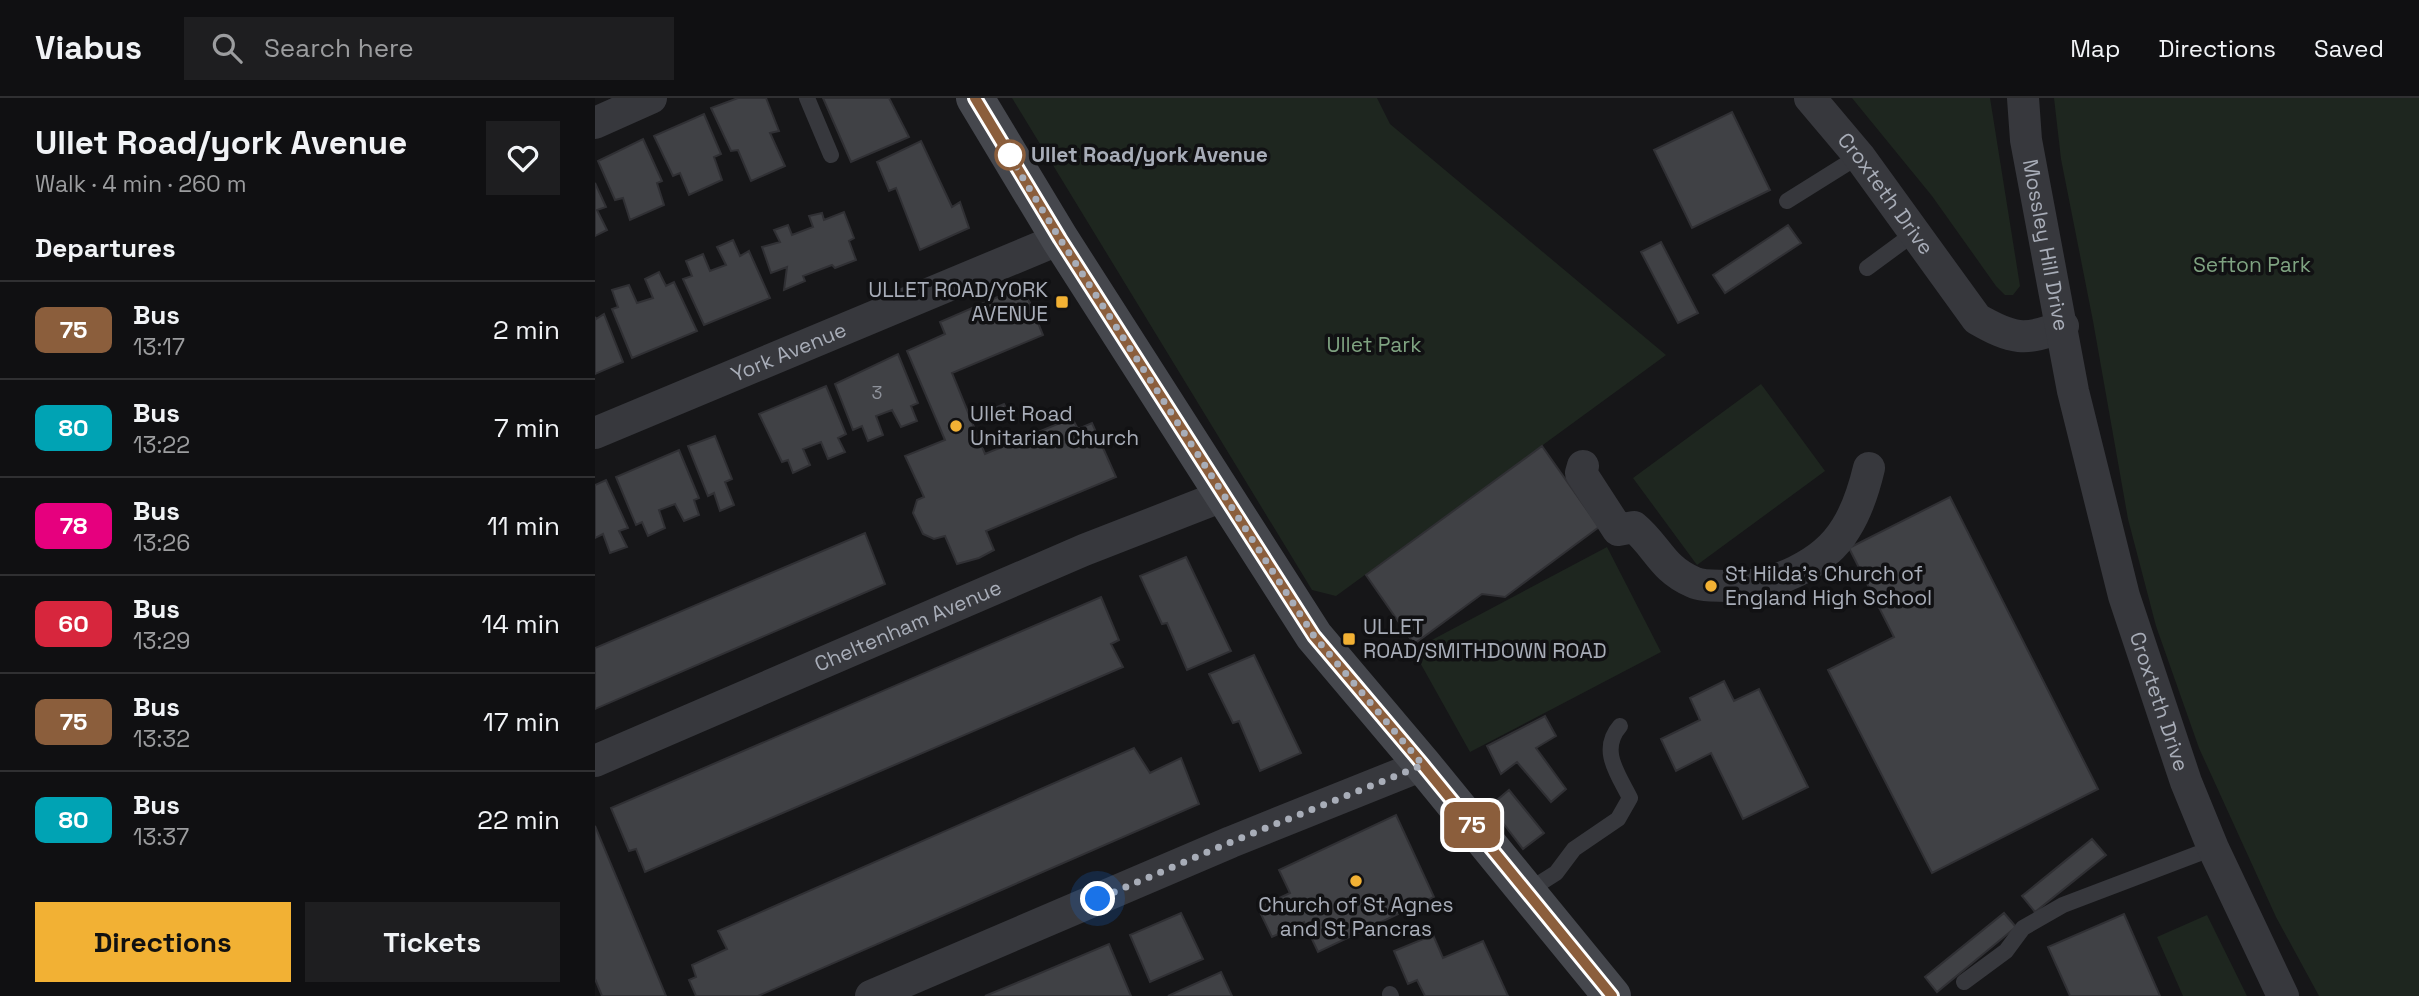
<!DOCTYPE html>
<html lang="en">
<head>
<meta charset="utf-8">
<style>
  :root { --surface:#101012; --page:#1e1e20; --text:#f1f3f6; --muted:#9c9d9f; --line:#303032; --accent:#f2b134 }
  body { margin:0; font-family:"Space Grotesk",sans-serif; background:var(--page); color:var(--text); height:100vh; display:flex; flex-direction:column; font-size:26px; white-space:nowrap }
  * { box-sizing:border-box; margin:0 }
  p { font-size:23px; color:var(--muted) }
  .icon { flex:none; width:38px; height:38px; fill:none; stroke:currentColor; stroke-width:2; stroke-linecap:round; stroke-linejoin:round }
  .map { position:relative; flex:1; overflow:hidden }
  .panel { display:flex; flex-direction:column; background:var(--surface); width:595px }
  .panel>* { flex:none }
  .badge { padding:0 14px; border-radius:10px; font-size:24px; line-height:46px }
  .you { position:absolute; width:35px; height:35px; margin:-18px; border:5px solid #fff; border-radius:50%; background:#1a73e8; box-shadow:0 0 0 10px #1a73e833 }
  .map>.badge { position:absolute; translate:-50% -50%; box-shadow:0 0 0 4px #fff }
  h2 { padding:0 35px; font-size:26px; line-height:63px }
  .round { display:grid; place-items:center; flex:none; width:74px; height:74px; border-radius:0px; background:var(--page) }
  .overview { display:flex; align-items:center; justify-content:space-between; height:119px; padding:0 35px }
  h1 { font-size:33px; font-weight:800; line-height:52px }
  .cta { display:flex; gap:14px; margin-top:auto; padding:14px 35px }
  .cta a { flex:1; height:80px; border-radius:0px; background:var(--accent); color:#111; font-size:28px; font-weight:800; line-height:80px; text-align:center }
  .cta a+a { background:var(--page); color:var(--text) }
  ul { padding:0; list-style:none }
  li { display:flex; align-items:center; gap:21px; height:98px; padding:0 35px; border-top:2px solid var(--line) }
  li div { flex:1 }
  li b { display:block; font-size:26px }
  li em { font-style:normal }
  li .badge { min-width:77px; font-weight:700; text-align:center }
  header { display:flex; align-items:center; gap:42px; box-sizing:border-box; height:98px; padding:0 35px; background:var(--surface); border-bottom:2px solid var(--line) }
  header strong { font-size:33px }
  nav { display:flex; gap:38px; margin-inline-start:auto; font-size:24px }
  .search { width:490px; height:63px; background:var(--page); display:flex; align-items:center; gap:18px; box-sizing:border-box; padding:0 24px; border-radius:0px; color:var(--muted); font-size:26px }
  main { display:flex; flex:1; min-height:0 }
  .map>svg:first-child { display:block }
</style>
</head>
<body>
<header>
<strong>Viabus</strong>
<div class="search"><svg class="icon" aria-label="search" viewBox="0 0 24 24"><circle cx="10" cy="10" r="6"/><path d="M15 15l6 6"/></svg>Search here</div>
<nav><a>Map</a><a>Directions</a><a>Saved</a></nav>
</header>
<main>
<section class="panel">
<div class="overview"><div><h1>Ullet Road/york Avenue</h1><p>Walk · 4 min · 260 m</p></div><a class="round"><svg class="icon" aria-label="heart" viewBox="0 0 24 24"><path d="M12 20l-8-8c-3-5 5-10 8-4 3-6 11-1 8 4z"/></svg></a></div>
<h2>Departures</h2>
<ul>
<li><span class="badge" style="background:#8b5e3c;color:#fff">75</span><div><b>Bus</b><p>13:17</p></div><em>2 min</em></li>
<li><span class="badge" style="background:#00a3b4;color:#fff">80</span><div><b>Bus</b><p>13:22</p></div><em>7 min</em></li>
<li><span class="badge" style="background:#e6007e;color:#fff">78</span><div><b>Bus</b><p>13:26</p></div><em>11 min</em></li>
<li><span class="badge" style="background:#d7263d;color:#fff">60</span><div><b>Bus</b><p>13:29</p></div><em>14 min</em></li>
<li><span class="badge" style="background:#8b5e3c;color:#fff">75</span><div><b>Bus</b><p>13:32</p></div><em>17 min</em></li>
<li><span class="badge" style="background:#00a3b4;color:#fff">80</span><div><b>Bus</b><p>13:37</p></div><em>22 min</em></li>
</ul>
<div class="cta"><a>Directions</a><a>Tickets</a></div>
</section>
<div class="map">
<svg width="1824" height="898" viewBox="0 0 1824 898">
  <rect width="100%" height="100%" fill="#161618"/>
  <path fill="#1e261f" d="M417,0h365l13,26 276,231 -330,241 -24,-6z
    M1257,0h138l30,188 -7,9h-8l-9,-9 -64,-90z
    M1459,0h365v898h-100l-43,-79 -77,-169 -43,-122 -28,-107 -35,-198 -32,-162z
    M1166,286l64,87 -128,94 -64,-87z
    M1012,449l54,105 -191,100 -57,-102z
    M1612,817l40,81h-64l-26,-59z"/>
  <path fill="#404145" stroke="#303034" stroke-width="2" d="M143,0h28l13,33 -9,2 15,33 -34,15 -13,-31 -7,1 -20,-43z
    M228,0h66l20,39 -58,25z
    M1137,14l38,78 -78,38 -38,-78z
    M109,16l17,40 -7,3 8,23 -33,15 -9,-22 -7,3 -19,-40z
    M48,41l19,42 -5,2 7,22 -34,15 -7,-22 -8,2 -17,-39z
    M326,43l31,66 8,-5 9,26 -49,22 -24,-62 -7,3 -12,-29z
    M0,85l11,24 -9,3 10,20 -12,6z
    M249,114l10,26 -5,3 7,19 -21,8 -3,-3 -29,11 2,5 -21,9 3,-23 -16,6 -9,-26 18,-5 -6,-12 14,-5 4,10 21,-8 -4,-11 13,-3 2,7z
    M1193,127l13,18 -76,50 -12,-18z
    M138,142l7,16 9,-5 21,47 -66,27 -21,-46 9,-3 -6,-15 17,-7 7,17 16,-6 -9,-18z
    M1066,144l37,71 -20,10 -37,-71z
    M64,174l7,14 8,-4 23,49 -65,27 -20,-49 6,-2 -6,-17 17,-5 8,18 16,-5 -8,-19z
    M428,188l20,49 -91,38 33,81 87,-36 6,11 14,-6 24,54 -130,54 8,19 -15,8 -22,6 -12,-28 -11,3 -11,-5 -10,-21 4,-13 7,-3 -19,-41 40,-16 -38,-89 38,-17 -5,-12z
    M9,216l19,48 -28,12v-57l1,2z
    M303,256l20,49 -7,3 6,15 -16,6 -9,-17 -16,6 7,19 -15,6 -6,-15 -9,4 -18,-46z
    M231,288l20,48 -8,4 7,14 -17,7 -7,-17 -18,7 7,16 -17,8 -5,-13 -6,2 -23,-48z
    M409,306l5,11 -12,5 -5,-11z
    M120,338l17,43 -7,3 9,23 -14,6 -6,-18 -6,3 -20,-50z
    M947,348l57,81 -94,70 -23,-3 -68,50 -48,-69z
    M84,352l20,48 -5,2 5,15 -15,6 -9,-17 -16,6 6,18 -17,8 -6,-14 -6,3 -20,-48z
    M11,382l22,48 -9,3 8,16 -17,6 -7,-19 -8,4v-53z
    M1355,399l148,292 -166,84 -104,-203 66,-33 -45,-89z
    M270,435l20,51 -290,125v-61z
    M591,459l45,94 -44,19 -20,-47 -5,1 -22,-48z
    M506,499l18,43 -8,4 12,23 -478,205 -9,-23 -7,2 -18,-43z
    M659,557l47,98 -41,18 -21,-50 -6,2 -24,-49z
    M1129,583l10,20 25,-12 49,98 -65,32 -32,-66 -35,18 -15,-32 39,-19 -10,-22z
    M950,618l11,20 -20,12 30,41 -15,13 -34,-40 -16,12 -14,-28z
    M539,650l16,25 31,-15 18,46 -441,192h-62l-7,-16 7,-3 -4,-12 35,-16 -9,-18z
    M914,692l35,43 -21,16 -33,-43z
    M801,717l38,82 -116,55 -14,-30 -32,15 -14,-29 32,-15 -11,-23z
    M0,728l71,170h-64l-7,-17z
    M1497,741l14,16 -71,57 -13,-16z
    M586,815l22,46 -53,23 -20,-47z
    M1409,815l12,14 -79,65 -12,-15z
    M1529,816l36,82h-90l-22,-49z
    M838,837l10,23 40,-17 25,55h-83l-8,-16 -9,4 -14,-33z
    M514,846l22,52h-146l46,-19z
    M626,874l11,24h-64z"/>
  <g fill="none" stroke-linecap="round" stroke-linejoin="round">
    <path stroke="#37383d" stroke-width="16" d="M212,0l24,57
      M1192,103l72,-45
      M1272,170l49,-36
      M931,794l30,-19 18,-24 44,-30 12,-21c-12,-24 -31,-48 -10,-72
      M1369,884l42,-31 17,-23 40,-23 150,-57
      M795,896l1,2"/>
    <g stroke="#37383d" stroke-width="32">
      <path id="s1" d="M1215,0l49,58 118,163c35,20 48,23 86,7"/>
      <path id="s2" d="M1428,0l3,42 47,251 51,205 62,186 27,66 70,148"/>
      <path d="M0,25l56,-25"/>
      <path id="s3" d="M0,335l465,-194"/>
      <path d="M988,368l-2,7 37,57 16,-3c23,19 28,42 59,55 10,5 26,3 37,4 42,2 94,-21 116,-58 12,-19 18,-39 23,-60"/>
      <path id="s4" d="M0,663l489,-211 141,-55"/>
      <path d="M276,898l360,-154 192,-77"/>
    </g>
    <path stroke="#45474d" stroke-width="38" d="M380,0l85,141 254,397 109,129 189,231"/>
  </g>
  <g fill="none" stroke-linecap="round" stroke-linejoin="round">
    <g stroke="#fff" stroke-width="16">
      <path id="line" d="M380,0l85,141 254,397 109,129 189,231"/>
    </g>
    <use href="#line" stroke="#8b5e3c" stroke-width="10"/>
    <path stroke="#a8adb8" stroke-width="7" stroke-dasharray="0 12.6" d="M415,57l-7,-10 57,94 254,397 109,129 -192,77 -133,57"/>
  </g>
  <circle fill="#fff" stroke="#8b5e3c" stroke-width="3.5" cx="415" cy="57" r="14"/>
  <g fill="#f2b134" stroke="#111113" stroke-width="2.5">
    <rect x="460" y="197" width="14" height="14" rx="3.5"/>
    <circle cx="361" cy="328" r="7"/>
    <circle cx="1116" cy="488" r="7"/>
    <rect x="747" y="534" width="14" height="14" rx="3.5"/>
    <circle cx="761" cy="783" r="7"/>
  </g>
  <g text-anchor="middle" stroke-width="7" stroke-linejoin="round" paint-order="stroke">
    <g font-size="18" fill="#8e929b">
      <text x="282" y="301">3</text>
    </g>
    <g font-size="21" font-weight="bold" fill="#a8adb8" stroke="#111113" text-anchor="start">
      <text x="436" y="64">Ullet Road/york Avenue</text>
    </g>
    <g font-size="21" fill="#a8adb8" stroke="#111113">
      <text dy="7" stroke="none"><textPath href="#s1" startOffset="122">Croxteth Drive</textPath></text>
      <text dy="7" stroke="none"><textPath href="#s2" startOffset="149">Mossley Hill Drive</textPath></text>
      <text dy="7" stroke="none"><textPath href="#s3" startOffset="210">York Avenue</textPath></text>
      <text dy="7" stroke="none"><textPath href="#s4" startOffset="341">Cheltenham Avenue</textPath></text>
      <text dy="7" stroke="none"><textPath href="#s2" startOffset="620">Croxteth Drive</textPath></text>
    </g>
    <g font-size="21" fill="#7fa381" stroke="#111113">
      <text x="1657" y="174">Sefton Park</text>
      <text x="779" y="254">Ullet Park</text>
    </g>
    <g font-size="21" fill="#a8adb8" stroke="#111113" text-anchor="start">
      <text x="453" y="199" text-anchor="end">ULLET ROAD/YORK<tspan x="453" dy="24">AVENUE</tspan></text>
      <text x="375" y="323">Ullet Road<tspan x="375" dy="24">Unitarian Church</tspan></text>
      <text x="1130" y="483">St Hilda's Church of<tspan x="1130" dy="24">England High School</tspan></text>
      <text x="768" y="536">ULLET<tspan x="768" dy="24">ROAD/SMITHDOWN ROAD</tspan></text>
      <text x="761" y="814" text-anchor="middle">Church of St Agnes<tspan x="761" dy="24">and St Pancras</tspan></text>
    </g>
  </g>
</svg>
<div class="you" style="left:503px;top:801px"></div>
<b class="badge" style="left:877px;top:727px;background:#8b5e3c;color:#fff">75</b>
</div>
</main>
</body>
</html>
